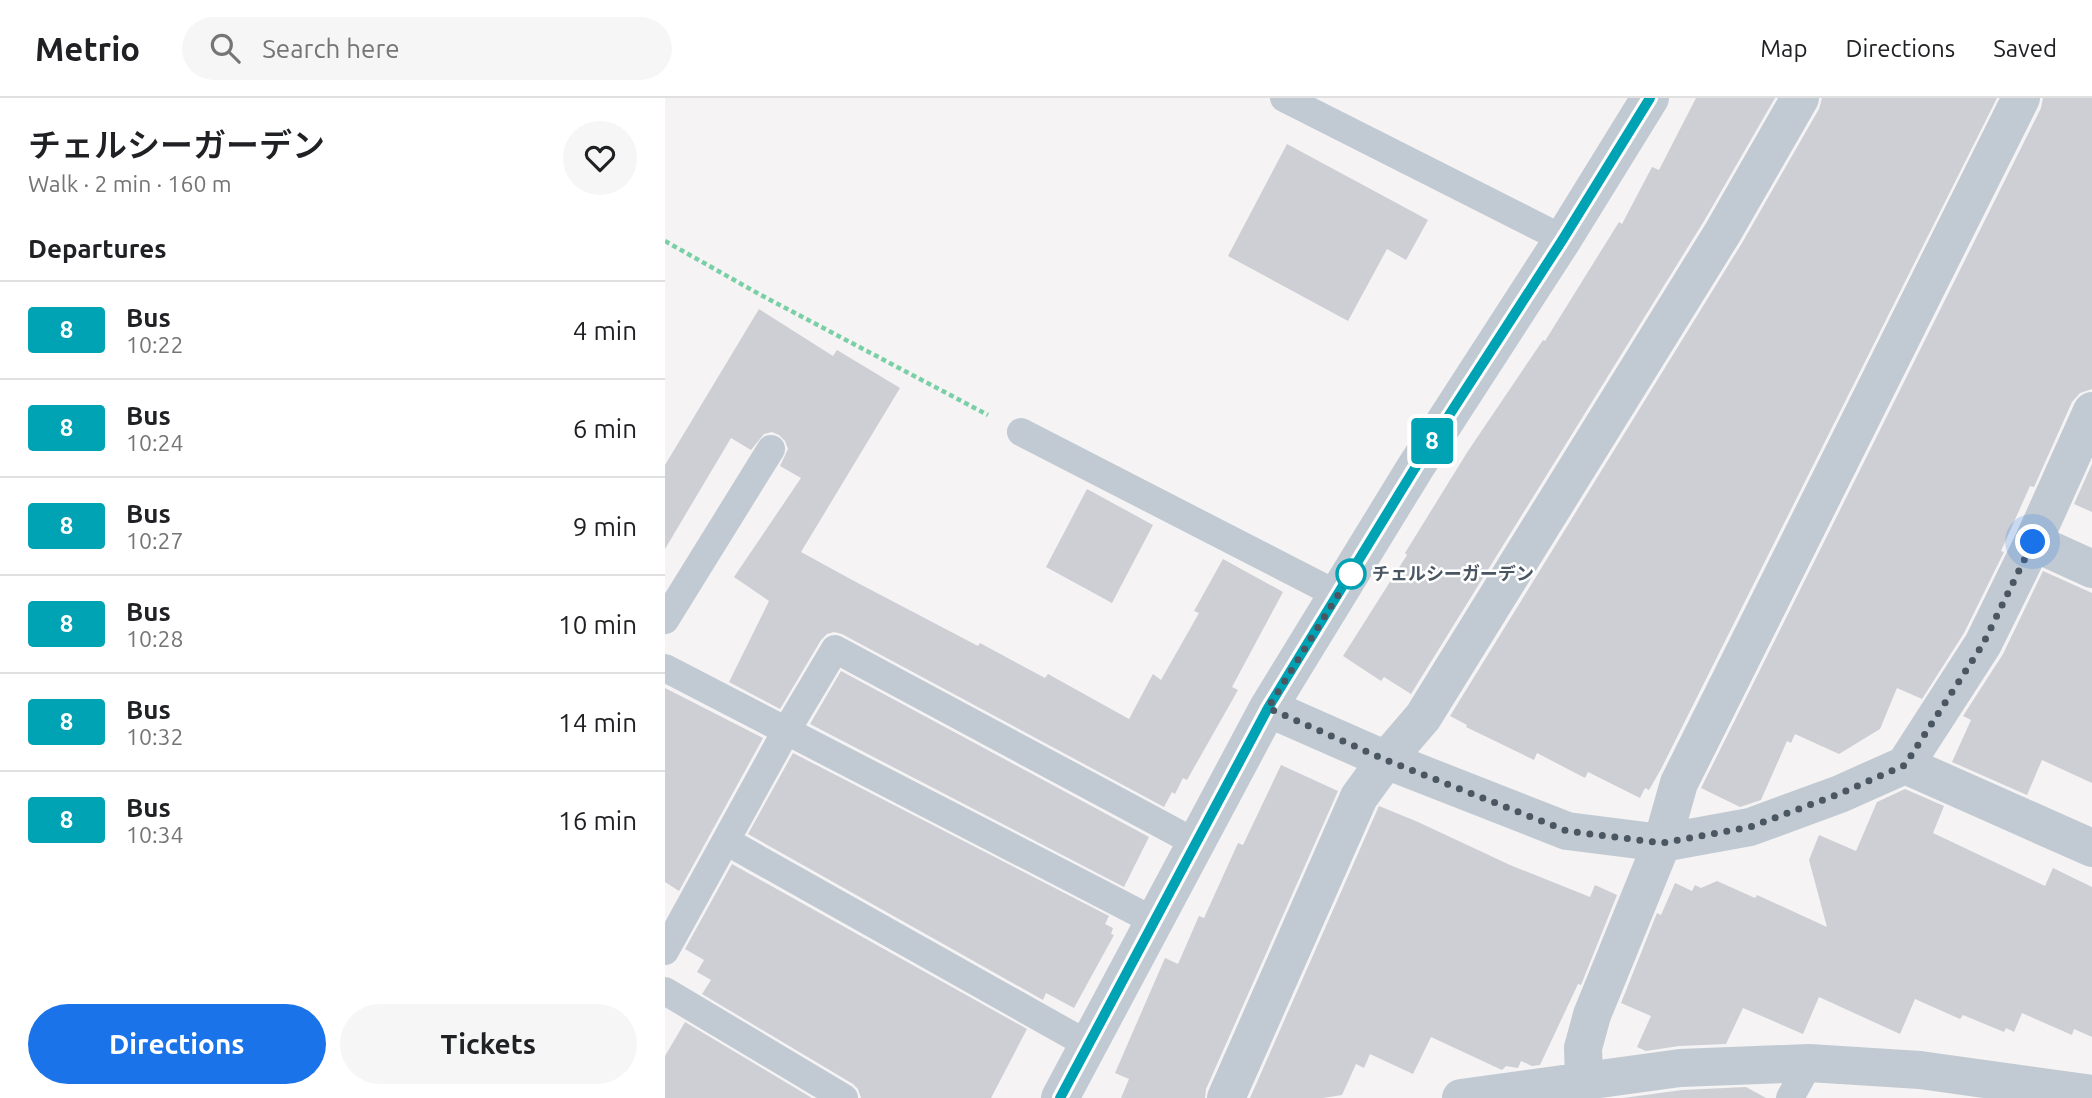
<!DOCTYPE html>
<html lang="en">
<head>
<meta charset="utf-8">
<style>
  :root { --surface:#fff; --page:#f6f6f6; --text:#202124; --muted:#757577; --line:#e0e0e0; --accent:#1a73e8 }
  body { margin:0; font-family:Ubuntu,"Noto Sans JP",sans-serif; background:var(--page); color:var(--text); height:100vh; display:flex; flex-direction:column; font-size:26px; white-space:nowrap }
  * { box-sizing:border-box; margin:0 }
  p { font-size:23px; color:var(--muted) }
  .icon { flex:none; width:38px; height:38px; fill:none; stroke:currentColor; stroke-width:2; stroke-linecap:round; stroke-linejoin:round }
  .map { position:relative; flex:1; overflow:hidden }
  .drawer { display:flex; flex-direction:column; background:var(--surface); width:665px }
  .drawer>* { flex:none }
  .badge { padding:0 14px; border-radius:5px; font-size:24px; line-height:46px }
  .you { position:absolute; width:35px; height:35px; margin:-18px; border:5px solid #fff; border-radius:50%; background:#1a73e8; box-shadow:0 0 0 10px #1a73e833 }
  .map>.badge { position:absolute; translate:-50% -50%; box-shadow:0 0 0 4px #fff }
  h2 { padding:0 28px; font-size:26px; line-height:63px }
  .round { display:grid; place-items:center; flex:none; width:74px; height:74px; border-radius:37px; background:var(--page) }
  .headline { display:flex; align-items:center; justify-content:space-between; height:119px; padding:0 28px }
  h1 { font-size:33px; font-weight:600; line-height:52px }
  .cta { display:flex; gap:14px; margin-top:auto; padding:14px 28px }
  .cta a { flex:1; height:80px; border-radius:42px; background:var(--accent); color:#fff; font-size:28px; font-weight:600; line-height:80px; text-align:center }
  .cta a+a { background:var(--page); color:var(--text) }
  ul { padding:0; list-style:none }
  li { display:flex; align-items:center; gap:21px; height:98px; padding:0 28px; border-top:2px solid var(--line) }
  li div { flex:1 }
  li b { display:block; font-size:26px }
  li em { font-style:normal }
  li .badge { min-width:77px; font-weight:700; text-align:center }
  header { display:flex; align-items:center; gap:42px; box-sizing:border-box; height:98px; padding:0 35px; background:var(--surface); border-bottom:2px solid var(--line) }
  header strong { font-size:33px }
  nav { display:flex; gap:38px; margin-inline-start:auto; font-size:24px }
  .search { width:490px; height:63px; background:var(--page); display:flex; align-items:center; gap:18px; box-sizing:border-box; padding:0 24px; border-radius:38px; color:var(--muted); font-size:26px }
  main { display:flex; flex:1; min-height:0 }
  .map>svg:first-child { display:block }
</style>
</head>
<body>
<header>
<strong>Metrio</strong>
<div class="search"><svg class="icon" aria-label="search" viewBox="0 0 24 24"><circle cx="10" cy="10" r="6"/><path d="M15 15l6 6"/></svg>Search here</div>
<nav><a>Map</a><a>Directions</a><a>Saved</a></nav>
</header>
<main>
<section class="drawer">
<div class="headline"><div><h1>チェルシーガーデン</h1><p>Walk · 2 min · 160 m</p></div><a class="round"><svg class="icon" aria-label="heart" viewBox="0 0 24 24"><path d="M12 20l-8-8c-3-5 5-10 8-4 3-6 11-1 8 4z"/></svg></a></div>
<h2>Departures</h2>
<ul>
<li><span class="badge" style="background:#00a3b4;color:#fff">8</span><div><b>Bus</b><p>10:22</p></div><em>4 min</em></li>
<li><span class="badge" style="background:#00a3b4;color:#fff">8</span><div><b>Bus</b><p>10:24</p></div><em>6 min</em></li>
<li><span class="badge" style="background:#00a3b4;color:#fff">8</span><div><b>Bus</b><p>10:27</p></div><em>9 min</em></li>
<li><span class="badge" style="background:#00a3b4;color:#fff">8</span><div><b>Bus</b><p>10:28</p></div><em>10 min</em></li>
<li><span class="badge" style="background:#00a3b4;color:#fff">8</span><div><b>Bus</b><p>10:32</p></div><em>14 min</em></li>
<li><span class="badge" style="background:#00a3b4;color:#fff">8</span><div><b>Bus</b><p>10:34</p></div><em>16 min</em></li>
</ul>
<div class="cta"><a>Directions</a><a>Tickets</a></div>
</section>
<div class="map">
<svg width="1427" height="1000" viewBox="0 0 1427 1000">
  <rect width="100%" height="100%" fill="#f5f3f3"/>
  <path fill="#cdcfd5" d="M1031,0h79l-71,123 -293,473 -27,-17 -3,4 -38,-25 64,-101 -2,-2 63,-102 75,-111 2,1 74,-119 3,2 30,-57 7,3z
    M1157,0h175l-336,671 -12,21 -4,-2 -5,10 -52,-26 -3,6 -48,-25 -3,7 -68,-33 1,-2 -17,-9 292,-473 77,-134z
    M1378,0h49v291l-12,4 -8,9 -38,85 -4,-1 -29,65 3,1 -40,81 -42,66 -25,-11 -17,41 -41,25 -44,-20 -4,9 -4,-2 -26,59 -21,7 -39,-19 340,-680z
    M622,46l141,76 -22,40 -19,-11 -39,72 -120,-65z
    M94,211l74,47 4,-6 63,38 -99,164 53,29 124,65 2,-3 65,35 3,-4 81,45 24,-45 8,6 38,-67 -5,-2 29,-52 60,33 -51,95 6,3 -51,90 -4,-2 -8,16 -3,-2 -8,15 -322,-173 -8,-2 -7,2 -6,6 -41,69 -51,-27 40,-81 -35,-24 67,-99 -21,-12 8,-17 -3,-8 -6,-6 -7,-3 -8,2 -13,16 -20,-12 -66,111v-84z
    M1427,366v48l-18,-8z
    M422,391l66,36 -41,78 -66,-36z
    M1378,473l49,22v190l-50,-23 -15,35 -75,-33 19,-42 -8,-4 40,-62z
    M176,573l308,166 -25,50 -314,-163z
    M0,590l98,50 -84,153 -14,-9z
    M128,655l316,163 -4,8 8,4 -2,6 3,1 -40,73 -28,-15 -3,7 -295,-166z
    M616,667l57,26 -132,298 -1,9h-84l8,-19 -14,-6 50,-115 13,6 21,-48 5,2 34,-75 5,2z
    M1240,691l39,17 -11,27 112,53 8,-18 39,19v150l-18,-8 -2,6 -50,-22 -8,19 -8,-4 -2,4 -41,-17 -3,4 -45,-20 -15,35 -81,-37 -16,37 -60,-26 -17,36 -47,2 -33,5 -9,-4 14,-31 -30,-13 36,-90 4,2 14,-32 17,8 3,-6 6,3 16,-7 38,17 2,-3 70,32 -18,-67 10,-25 37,16 21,-49z
    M714,708l39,16 92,43 80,32 5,-12 22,10 -36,90 -3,-1 -38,81 -8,1 -11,-5 -3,7 -12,-2 -4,4 -71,-33 -18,37 -43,-20 -6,14 -8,-4 -14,31 -19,3h-73z
    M67,766l295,165 -36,69h-130l-3,-9 -5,-5 -151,-90 9,-14 -14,-8 7,-12 -19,-11z
    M20,924l127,76h-147v-42z
    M1081,989l20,11h-143l59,-8z"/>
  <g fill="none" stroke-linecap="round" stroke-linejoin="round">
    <path stroke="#7ad0a6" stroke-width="4.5" stroke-dasharray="5 3.5" stroke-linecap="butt" d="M0,143l94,53 229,121"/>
    <path stroke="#c1cad2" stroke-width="28" d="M619,0l279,141
      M356,334l317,163
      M0,522l106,-171
      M0,570l489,253
      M61,743l361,203
      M0,853l120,-218 50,-84 361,194
      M0,893l179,107
      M1125,1000l19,-35"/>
    <path stroke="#c1cad2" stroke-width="38" d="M1368,444l59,27
      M603,610l118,52 181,71 95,12 88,-16 90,-33 65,-29 78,-121 50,-102 59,-131
      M1240,667l187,83
      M919,982l-1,-32 9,-33 70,-172 17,-60 342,-685
      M395,1000l208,-390 147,-240 148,-229 87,-141
      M561,1000l133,-301 27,-37 37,-43 300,-485 77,-134
      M796,1000l219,-30 129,-5 111,7 172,24"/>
  </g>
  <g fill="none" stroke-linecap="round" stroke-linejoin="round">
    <g stroke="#fff" stroke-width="16">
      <path id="line" d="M395,1000l208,-390 147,-240 148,-229 87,-141"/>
    </g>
    <use href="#line" stroke="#00a3b4" stroke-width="10"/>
    <path stroke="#4a5661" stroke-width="7" stroke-dasharray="0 12.6" d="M686,476l-83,134 118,52 181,71 95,12 88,-16 89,-33 66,-29 78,-121 50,-102"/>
  </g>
  <circle fill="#fff" stroke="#00a3b4" stroke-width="3.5" cx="686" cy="476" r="14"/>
  <g text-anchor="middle" stroke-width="5" stroke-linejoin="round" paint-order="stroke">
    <g font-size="18" font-weight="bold" fill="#4a5661" stroke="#fff" text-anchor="start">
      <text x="707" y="482">チェルシーガーデン</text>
    </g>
  </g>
</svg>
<div class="you" style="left:1368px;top:444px"></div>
<b class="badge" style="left:767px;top:343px;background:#00a3b4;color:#fff">8</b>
</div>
</main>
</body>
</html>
